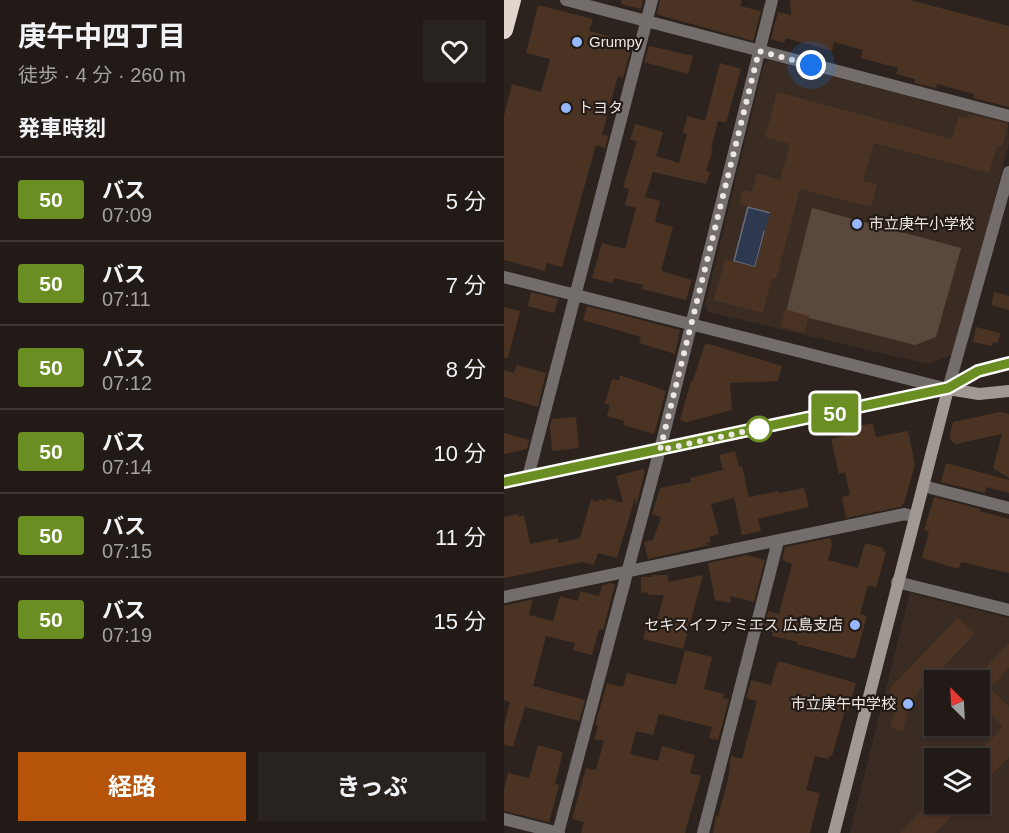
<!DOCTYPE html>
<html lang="ja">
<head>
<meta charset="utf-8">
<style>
  :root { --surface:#211a16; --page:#29231f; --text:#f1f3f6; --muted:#a2a1a1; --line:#3e3835; --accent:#b45309 }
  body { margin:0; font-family:Arial,"Noto Sans JP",sans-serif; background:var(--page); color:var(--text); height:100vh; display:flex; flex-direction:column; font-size:22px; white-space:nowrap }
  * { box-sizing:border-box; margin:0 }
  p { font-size:20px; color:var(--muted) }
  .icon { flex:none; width:33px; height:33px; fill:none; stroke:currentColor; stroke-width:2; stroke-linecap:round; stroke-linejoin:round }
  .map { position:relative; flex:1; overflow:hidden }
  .details { display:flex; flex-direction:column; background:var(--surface); width:504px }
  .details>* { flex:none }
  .badge { padding:0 12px; border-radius:4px; font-size:21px; line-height:39px }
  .needle { width:39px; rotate:336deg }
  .controls { position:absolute; left:420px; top:670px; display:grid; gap:12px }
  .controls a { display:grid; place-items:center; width:66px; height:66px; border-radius:0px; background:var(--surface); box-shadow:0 2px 4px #0004,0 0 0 2px var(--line); font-size:30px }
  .you { position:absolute; width:30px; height:30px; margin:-15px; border:4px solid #fff; border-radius:50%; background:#1a73e8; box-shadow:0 0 0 9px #1a73e833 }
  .map>.badge { position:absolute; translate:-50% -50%; box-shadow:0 0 0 3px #fff }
  h2 { padding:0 18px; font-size:22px; line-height:54px }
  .round { display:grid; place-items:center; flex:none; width:63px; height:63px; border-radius:0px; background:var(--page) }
  .summary { display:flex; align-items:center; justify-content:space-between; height:102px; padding:0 18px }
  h1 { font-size:28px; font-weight:700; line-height:45px }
  .cta { display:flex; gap:12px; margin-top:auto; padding:12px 18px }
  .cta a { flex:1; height:69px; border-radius:0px; background:var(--accent); color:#fff; font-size:24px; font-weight:700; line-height:69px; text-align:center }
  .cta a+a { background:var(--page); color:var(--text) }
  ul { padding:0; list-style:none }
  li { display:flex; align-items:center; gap:18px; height:84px; padding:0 18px; border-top:2px solid var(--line) }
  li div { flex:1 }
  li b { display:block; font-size:22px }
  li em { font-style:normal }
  li .badge { min-width:66px; font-weight:700; text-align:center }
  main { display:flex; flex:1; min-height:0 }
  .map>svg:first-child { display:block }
</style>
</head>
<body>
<main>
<section class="details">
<div class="summary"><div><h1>庚午中四丁目</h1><p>徒歩 · 4 分 · 260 m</p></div><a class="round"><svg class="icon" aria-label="heart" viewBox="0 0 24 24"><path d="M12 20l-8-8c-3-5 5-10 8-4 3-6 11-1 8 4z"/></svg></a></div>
<h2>発車時刻</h2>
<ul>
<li><span class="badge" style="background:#6b8e23;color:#fff">50</span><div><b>バス</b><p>07:09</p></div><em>5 分</em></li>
<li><span class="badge" style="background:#6b8e23;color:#fff">50</span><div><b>バス</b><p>07:11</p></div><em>7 分</em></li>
<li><span class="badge" style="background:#6b8e23;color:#fff">50</span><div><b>バス</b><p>07:12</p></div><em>8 分</em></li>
<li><span class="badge" style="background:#6b8e23;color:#fff">50</span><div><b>バス</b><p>07:14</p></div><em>10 分</em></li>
<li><span class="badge" style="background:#6b8e23;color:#fff">50</span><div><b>バス</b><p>07:15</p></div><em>11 分</em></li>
<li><span class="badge" style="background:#6b8e23;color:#fff">50</span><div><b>バス</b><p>07:19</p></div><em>15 分</em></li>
</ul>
<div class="cta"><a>経路</a><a>きっぷ</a></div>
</section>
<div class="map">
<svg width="505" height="833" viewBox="0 0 505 833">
  <rect width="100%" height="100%" fill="#2c231e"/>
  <path fill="#3a2c23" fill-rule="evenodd" d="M265,60l239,62 1,21 -54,211 -28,10 -219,-52 -3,-7 59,-241z
    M406,593l99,25v215h-159zM430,681h46v45h-46zM430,759h46v45h-46z"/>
  <path fill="#5a483c" d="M308,208l149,40 -25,89 -21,8 -129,-33z"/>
  <path fill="#2e3950" stroke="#676d7c" stroke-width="1.5" d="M244,207l31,8 -15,17 -9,35 -21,-6z"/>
  <path fill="#4b3323" d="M117,0h22l-2,9 -20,-5z
    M156,0h82l-2,6 21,5 -8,30 -94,-26 -2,-1z
    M286,0h120l99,26v81l-36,-9 1,-4 -37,-10 -1,4 -22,-5 1,-4 -19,-5 2,-6 -37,-10 2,-8 -29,-8 -2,9 -46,-13 -2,5 -13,-4 7,-27 13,3z
    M34,5l55,14 -4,12 44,11 -10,36 -5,-2 -16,59 6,1 -3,12 -9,-3 -34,122 -15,-4 -2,8 -41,-11v-144l8,-32 29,8 9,-33 -24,-6z
    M145,46l44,10 -5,18 -44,-12z
    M216,63l21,6 -15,54 -8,-2 -7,27 2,1 -7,22 4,1 -4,12 -53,-12 -8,25 15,4 -5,21 18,5 -12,44 31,9 -6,20 -44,-11 1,-4 -29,-7 -2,5 -20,-5 10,-35 23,6 11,-41 -11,-3 4,-16 -6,-2 14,-46 -7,-1 5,-16 28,8 -7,24 23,7 8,-29 -4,-1 4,-17 18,5z
    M273,92l175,47 7,-23 8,2 2,-4 39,10 -6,23 -5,-1 -8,27 -115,-30 -11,38 14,3 -6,23 -71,-18 -24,90 -4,-1 -9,35 -49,-13 11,-41 30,8 15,-55 -31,-8 4,-14 9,2 5,-19 23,7 10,-36 -25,-7z
    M27,292l27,7 -4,14 -26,-7z
    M490,292l15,4v14l-18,-5z
    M83,306l93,24 -5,24 -36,-11 2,-6 -58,-17z
    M0,307l16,4 -12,47h-4z
    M281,309l24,7 -5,17 -23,-6z
    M472,327l24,6 -2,10 -5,-1 -1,4 -19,-4z
    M201,343l77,23 -4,15 -48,2 2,27 -45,12 -7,-2 11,-39h2z
    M13,365l29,8 -8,34 -34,-10v-27l10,3z
    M116,375l46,16 -12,43 -31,-9 1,-4 -17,-5 3,-11 -5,-2 7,-24 7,1z
    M496,412l9,2v64l-16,-10 9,-34 -46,10 -5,-3 -1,-8 3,-11z
    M72,417l3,31 -27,3 -2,-26 2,-6z
    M369,423l3,14 32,-6 7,34 -11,38 -4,4 -54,11 -4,-21 8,-2 -5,-23 -6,2 -8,-35 19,-5 -1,-6z
    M0,433l25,7 -2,9 -23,5z
    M231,451l4,16 3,-1 7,31 30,-6v2l25,-5 5,19 -51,12 3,12 -19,4 -8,-37 -23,6 8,30 -10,3 2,5 -7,2 6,1 -62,14 -4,-17 9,-2 8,-23 -9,-3 8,-26 31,-6 -1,-4 33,-8 -4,-15z
    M442,463l63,17v13l-23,-6 -1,6 -44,-11z
    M139,469l2,3 -9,34 -1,-8 -18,60 -19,-5 -4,12 -12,-3 -78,16v-61l14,-3 1,3 5,-2 6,29 28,-6v5l22,-5 11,-38 7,2 1,-3 7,2 1,-3 16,5 -7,-27z
    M430,497l46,12v2l29,8v54l-48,-11 -2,7 -37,-11 7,-26 -5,-2z
    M326,538l2,7 -4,15 30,8 7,-25 19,5 -1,3 3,1 -10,36 -8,-3 -8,29 7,2 -12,43 -58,-15 1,-2 -26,-6 1,-4 -9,-2 4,-19 11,3 13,-50 -10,-4 3,-13z
    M243,555l18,5 -11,42 -24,-6 1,7 -16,-3 -7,-37z
    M148,575h16v7l35,-7 -20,74 -40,-10 5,-17 8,2 8,-29h-16v-3l-7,1v-16h11z
    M107,583l4,2 -12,45 -4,-1 -7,26 -19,-5 2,-7 -29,-7 -13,50 52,14 -6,21 -54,-14 -12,40 -9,-3v-18l6,-24 -6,-2v-94l29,-7 -4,16 24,6 7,-25 18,5 2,-10 19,5 3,-11z
    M454,618l17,16 -65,67 -7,30 -13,-3 6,-23 -9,-2 4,-16z
    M505,643v25l-19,20 19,19v50l-29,30v-28h-8l31,-32 -23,-23v-23h-8z
    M181,650l27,7 -8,32 20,5 -1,4 6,1 -11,41 -9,-2 3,-11 -53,-13 -6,21 -17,-4 -6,23 28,7 4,-15 33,9 -5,18 11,3 -16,57h-104l3,-11 -12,-3 14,-51 10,2 8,-29 -10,-2 4,-13 -3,-1 12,-42 16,4 4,-14 49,12z
    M274,661l78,22 -8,28 -3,-1 -13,46 -2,-1 -2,4 -13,-3 -9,34 14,3 -10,40h-97l3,-17h2l10,-36 3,-24 11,3 9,-35 6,-23 -11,-3 5,-18 20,5z
    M34,745l25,7 -8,32 4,1 -10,37 -45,-11v-21l4,-17 21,5z
    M424,804h35l-28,29h-35z"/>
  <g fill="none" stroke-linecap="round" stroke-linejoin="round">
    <path stroke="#736e6c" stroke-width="12" d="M62,0l443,116
      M0,277l444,112 61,-217
      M24,477l124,-477
      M419,486l86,22
      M393,582l112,28
      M0,597l401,-83 10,3
      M0,819l55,14
      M54,833l106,-399 108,-434
      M199,833l75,-292"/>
    <path stroke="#9f9893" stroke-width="12" d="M444,389l31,5 30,-3
      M0,482l444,-93 30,-18 31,-8
      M330,833l114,-444"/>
    <path stroke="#e1d5ce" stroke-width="18" d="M0,30l8,-30"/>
  </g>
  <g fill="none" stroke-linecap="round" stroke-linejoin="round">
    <g stroke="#fff" stroke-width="14">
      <path id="line" d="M0,482l444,-94 30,-17 31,-8"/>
    </g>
    <use href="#line" stroke="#6b8e23" stroke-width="9"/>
    <path stroke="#ede7e3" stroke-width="6" stroke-dasharray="0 10.8" d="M255,429l2,-1 -101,22 99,-399 52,14"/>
  </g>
  <g fill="#95b7fd" stroke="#221a15" stroke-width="2">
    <circle cx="73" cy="42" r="6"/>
    <circle cx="62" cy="108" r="6"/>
    <circle cx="353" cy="224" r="6"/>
    <circle cx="351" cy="625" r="6"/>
    <circle cx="404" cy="704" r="6"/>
  </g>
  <circle fill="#fff" stroke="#6b8e23" stroke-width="3" cx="255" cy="429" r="12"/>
  <g text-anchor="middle" stroke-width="4.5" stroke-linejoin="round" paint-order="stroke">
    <g font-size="15" fill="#ede7e3" stroke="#221a15" text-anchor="start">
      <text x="85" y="47">Grumpy</text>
      <text x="74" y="113">トヨタ</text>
      <text x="365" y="229">市立庚午小学校</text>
      <text x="339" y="630" text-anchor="end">セキスイファミエス 広島支店</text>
      <text x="392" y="709" text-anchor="end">市立庚午中学校</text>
    </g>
  </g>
</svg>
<div class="controls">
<a><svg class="needle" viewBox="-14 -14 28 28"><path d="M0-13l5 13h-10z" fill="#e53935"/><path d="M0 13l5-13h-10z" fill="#a2a1a1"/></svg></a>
<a><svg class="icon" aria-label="layers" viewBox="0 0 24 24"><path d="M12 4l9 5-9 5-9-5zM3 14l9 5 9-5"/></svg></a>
</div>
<div class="you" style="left:307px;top:65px"></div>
<b class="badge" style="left:331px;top:413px;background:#6b8e23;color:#fff">50</b>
</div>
</main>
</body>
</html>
